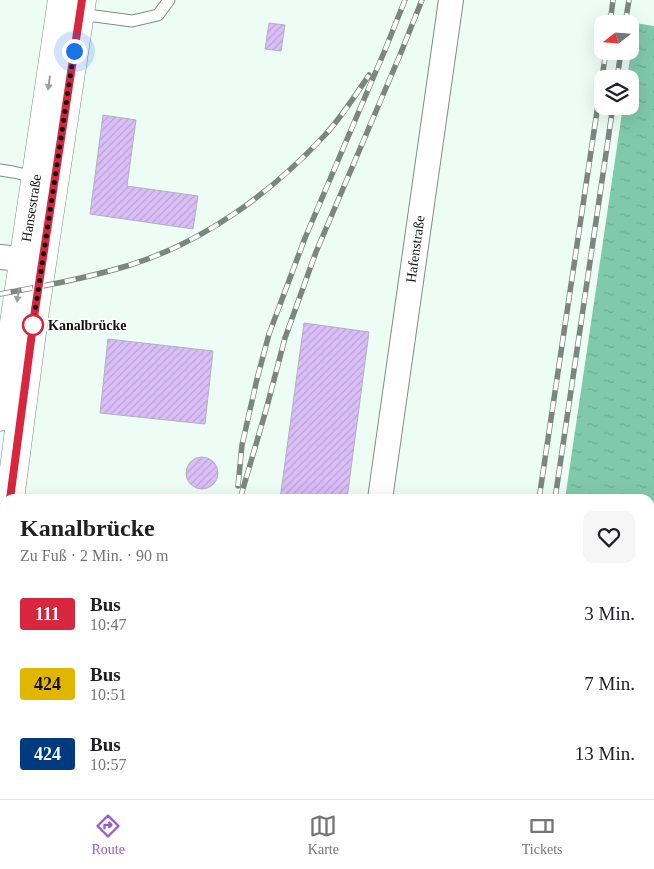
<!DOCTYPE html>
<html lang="de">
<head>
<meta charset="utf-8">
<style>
  :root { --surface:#fff; --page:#f6f6f6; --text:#202124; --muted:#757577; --line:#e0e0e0; --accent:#995ad0 }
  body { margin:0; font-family:Georgia,serif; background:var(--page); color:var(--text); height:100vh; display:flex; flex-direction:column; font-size:19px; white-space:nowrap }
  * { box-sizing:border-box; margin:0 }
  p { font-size:16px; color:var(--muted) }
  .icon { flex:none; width:28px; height:28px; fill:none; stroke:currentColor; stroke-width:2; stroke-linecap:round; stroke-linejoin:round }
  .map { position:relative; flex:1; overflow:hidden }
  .sheet { position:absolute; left:0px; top:494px; width:655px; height:306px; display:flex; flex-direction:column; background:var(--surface); border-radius:15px 15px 0 0; box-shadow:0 5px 20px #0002 }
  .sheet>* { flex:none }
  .badge { padding:0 10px; border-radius:4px; font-size:18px; line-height:32px }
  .needle { width:32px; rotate:253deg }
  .controls { position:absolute; left:594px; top:15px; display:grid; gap:10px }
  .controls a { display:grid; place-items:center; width:45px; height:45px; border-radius:10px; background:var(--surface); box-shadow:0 5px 20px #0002; font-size:25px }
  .you { position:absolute; width:25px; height:25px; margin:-12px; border:4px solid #fff; border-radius:50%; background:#1a73e8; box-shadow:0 0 0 8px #1a73e833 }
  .map>.badge { position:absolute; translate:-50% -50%; box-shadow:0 0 0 2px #fff }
  .round { display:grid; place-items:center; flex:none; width:52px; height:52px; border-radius:10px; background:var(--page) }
  .headline { display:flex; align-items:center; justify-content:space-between; height:85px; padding:0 20px }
  h1 { font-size:24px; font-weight:700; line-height:38px }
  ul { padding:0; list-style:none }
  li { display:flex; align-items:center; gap:15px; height:70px; padding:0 20px }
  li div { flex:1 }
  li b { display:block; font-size:19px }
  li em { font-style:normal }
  li .badge { min-width:55px; font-weight:700; text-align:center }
  .tabs { display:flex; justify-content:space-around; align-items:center; height:70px; border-top:1px solid var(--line); background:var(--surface); font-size:14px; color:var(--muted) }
  .tabs a { display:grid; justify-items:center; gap:2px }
  .tabs .selected { color:var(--accent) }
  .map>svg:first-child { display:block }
</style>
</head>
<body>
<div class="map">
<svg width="654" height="799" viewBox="0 0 654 799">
  <defs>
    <pattern id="water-ripples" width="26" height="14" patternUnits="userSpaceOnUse" patternTransform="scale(1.25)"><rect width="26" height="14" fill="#80c9ad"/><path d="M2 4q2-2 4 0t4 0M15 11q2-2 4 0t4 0" fill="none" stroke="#6dac94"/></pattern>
    <pattern id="building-hatch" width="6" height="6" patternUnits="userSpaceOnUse" patternTransform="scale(1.25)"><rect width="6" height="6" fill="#d9bef7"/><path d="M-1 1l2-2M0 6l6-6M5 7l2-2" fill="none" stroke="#b9a2d3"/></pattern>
  </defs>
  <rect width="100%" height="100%" fill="#edfdf6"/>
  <path fill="url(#water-ripples)" d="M635,23l19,3v773h-132v-4h128v-296h-85l58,-393h7v-27h-3z"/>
  <path fill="url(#building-hatch)" stroke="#b5b0bd" d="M269,23l16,2 -4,26 -16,-2z
    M103,115l33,5 -9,66 71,10 -5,33 -103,-15z
    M304,323l65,9 -22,167h-67z
    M108,339l105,12 -8,73 -105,-11z
    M186 473a16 16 0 1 1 32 0a16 16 0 1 1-32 0Z"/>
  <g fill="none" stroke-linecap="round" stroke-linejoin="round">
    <g stroke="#7e8d86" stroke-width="13">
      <path id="lane" d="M80,14l52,7 26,-6 11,-15
        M0,170l13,2 23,5"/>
    </g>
    <g stroke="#7e8d86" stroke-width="26">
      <path id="street" d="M0,257l41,4
        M380,499l71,-499
        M337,799v-4"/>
    </g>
    <g stroke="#7e8d86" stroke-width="29">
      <path id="secondary" d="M0,417l62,-417
        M10,499l25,-189 47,-310
        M0,595l5,-41"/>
    </g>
    <use href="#lane" stroke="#fff" stroke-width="11"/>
    <use href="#street" stroke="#fff" stroke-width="24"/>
    <use href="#secondary" stroke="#fff" stroke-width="28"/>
    <g stroke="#7b8681" stroke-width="5.5">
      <path id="rail" d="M610,24l3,-24
        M625,24l4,-24
        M617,79l4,-28
        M0,294c43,-8 88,-16 130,-29 74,-23 141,-72 194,-129 17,-18 31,-40 45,-61
        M238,486l4,-41 15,-66 12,-45 36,-96 80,-188 20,-50
        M240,499l26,-89 19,-72 31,-86 84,-197 22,-55
        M539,499l67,-448
        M555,499l58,-393
        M190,799v-4
        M496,799v-4
        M510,799l1,-4"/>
    </g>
    <use href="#rail" stroke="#fff" stroke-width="4" stroke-dasharray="11" stroke-linecap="butt"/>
  </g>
  <defs><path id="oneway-solid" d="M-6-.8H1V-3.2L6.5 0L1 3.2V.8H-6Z" transform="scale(1.25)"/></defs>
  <g fill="#9ea09f">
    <use href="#oneway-solid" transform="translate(49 83) rotate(98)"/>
    <use href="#oneway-solid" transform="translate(18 295) rotate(98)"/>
  </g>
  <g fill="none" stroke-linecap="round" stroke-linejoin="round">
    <g stroke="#fff" stroke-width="11">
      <path id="line" d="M10,499l25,-189 47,-310"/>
    </g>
    <use href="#line" stroke="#d7263d" stroke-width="8"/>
    <path stroke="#0d1210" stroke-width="5" stroke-dasharray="0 9" d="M33,325l41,-274"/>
  </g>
  <circle fill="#fff" stroke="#d7263d" stroke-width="2.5" cx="33" cy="325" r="10"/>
  <g text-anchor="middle" stroke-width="4" stroke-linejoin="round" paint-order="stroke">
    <g font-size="14" fill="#0d1210" stroke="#fff">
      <text transform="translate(31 208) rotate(-81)" y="5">Hansestraße</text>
      <text transform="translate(415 249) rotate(-82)" y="5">Hafenstraße</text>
    </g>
    <g font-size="14" font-weight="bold" fill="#0d1210" stroke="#fff" text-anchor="start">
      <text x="48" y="330">Kanalbrücke</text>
    </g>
  </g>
</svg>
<div class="controls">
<a><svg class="needle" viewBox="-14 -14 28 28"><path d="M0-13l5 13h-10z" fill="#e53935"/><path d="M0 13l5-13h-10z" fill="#757577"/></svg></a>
<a><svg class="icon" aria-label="layers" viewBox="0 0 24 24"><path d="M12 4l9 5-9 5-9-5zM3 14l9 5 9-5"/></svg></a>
</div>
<div class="you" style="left:74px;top:51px"></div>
<section class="sheet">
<div class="headline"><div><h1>Kanalbrücke</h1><p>Zu Fuß · 2 Min. · 90 m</p></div><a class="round"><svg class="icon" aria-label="heart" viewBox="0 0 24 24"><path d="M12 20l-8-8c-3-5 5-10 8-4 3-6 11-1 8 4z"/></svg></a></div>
<ul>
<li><span class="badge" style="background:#d7263d;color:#fff">111</span><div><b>Bus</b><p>10:47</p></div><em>3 Min.</em></li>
<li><span class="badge" style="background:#e1b600;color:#111">424</span><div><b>Bus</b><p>10:51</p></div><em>7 Min.</em></li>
<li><span class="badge" style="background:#003b80;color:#fff">424</span><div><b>Bus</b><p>10:57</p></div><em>13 Min.</em></li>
</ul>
</section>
</div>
<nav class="tabs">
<a class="selected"><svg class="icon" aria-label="directions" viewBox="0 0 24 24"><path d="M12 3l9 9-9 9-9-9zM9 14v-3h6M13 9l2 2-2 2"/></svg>Route</a>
<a><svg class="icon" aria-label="map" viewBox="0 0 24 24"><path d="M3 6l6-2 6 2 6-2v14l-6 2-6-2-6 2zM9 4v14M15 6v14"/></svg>Karte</a>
<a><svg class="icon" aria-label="tickets" viewBox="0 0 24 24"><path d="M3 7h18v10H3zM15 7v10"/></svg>Tickets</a>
</nav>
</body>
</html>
